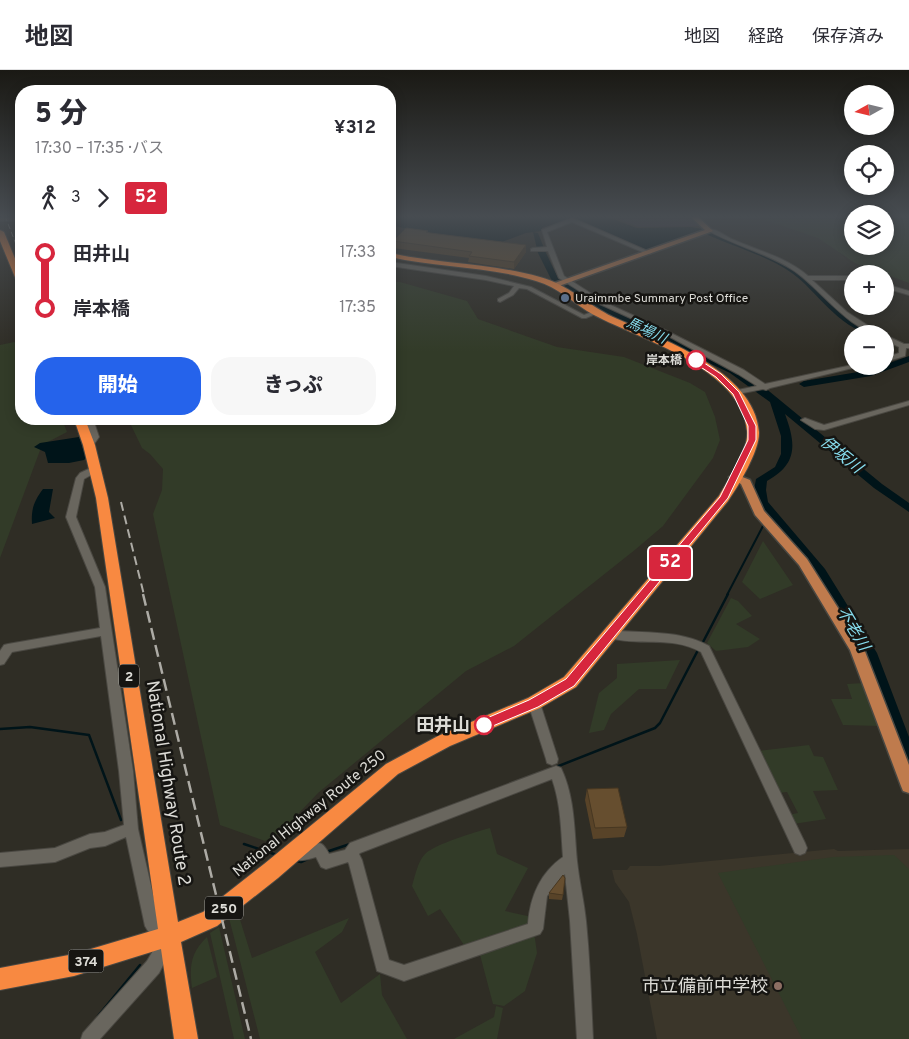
<!DOCTYPE html>
<html lang="ja">
<head>
<meta charset="utf-8">
<style>
  :root { --surface:#fff; --page:#f7f7f7; --text:#2b2b33; --muted:#7c7c81; --line:#e1e1e2; --accent:#2563eb }
  body { margin:0; font-family:Overpass,"Noto Sans JP",sans-serif; background:var(--page); color:var(--text); height:100vh; display:flex; flex-direction:column; font-size:19px; white-space:nowrap }
  * { box-sizing:border-box; margin:0 }
  p { font-size:16px; color:var(--muted) }
  .icon { flex:none; width:28px; height:28px; fill:none; stroke:currentColor; stroke-width:2; stroke-linecap:round; stroke-linejoin:round }
  .map { position:relative; flex:1; overflow:hidden }
  .sheet { position:absolute; left:15px; top:15px; width:381px; height:340px; display:flex; flex-direction:column; background:var(--surface); border-radius:20px; box-shadow:0 2px 12px #0003 }
  .sheet>* { flex:none }
  .badge { padding:0 10px; border-radius:4px; font-size:18px; line-height:32px }
  .needle { width:32px; rotate:262deg }
  .buttons { position:absolute; left:844px; top:15px; display:grid; gap:10px }
  .buttons a { display:grid; place-items:center; width:50px; height:50px; border-radius:50%; background:var(--surface); box-shadow:0 2px 12px #0003; font-size:25px }
  .map>.badge { position:absolute; translate:-50% -50%; box-shadow:0 0 0 2px #fff }
  .legs { display:flex; align-items:center; gap:8px; height:55px; padding:0 20px; font-size:16px }
  .legs p { margin-inline-start:auto }
  .headline { display:flex; align-items:center; justify-content:space-between; height:85px; padding:0 20px }
  h1 { font-size:28px; font-weight:800; line-height:38px }
  .cta { display:flex; gap:10px; margin-top:auto; padding:10px 20px }
  .cta a { flex:1; height:58px; border-radius:20px; background:var(--accent); color:#fff; font-size:20px; font-weight:800; line-height:58px; text-align:center }
  .cta a+a { background:var(--page); color:var(--text) }
  ul { padding:0 20px; list-style:none }
  li { display:flex; align-items:center; gap:18px; height:55px; font-size:19px }
  li i { display:grid; place-items:center; width:8px; height:100%; margin:0 6px; background:currentColor }
  li i::after { content:''; width:12px; height:12px; margin:-6px; border:4px solid; border-radius:50%; background:var(--surface) }
  li p { margin-inline-start:auto }
  li:first-child i { background:linear-gradient(#0000 50%,currentColor 0) }
  li:last-child i { background:linear-gradient(currentColor 50%,#0000 0) }
  header { display:flex; align-items:center; gap:30px; box-sizing:border-box; height:70px; padding:0 25px; background:var(--surface); border-bottom:1px solid var(--line) }
  header strong { font-size:24px }
  nav { display:flex; gap:28px; margin-inline-start:auto; font-size:18px }
  .map>svg:first-child { display:block }
</style>
</head>
<body>
<header>
<strong>地図</strong>
<nav><a>地図</a><a>経路</a><a>保存済み</a></nav>
</header>
<div class="map">
<svg width="909" height="969" viewBox="0 0 909 969">
  <rect width="100%" height="100%" fill="#2f2d25"/>
  <path fill="#3b362a" d="M834,779l4,2 71,-2v190h-252l-20,-105 -8,-32 -14,-20 -3,-12h15l3,-4h29z"/>
  <path fill="#373141" d="M609,146h82l17,14 -8,-4 -61,1z"/>
  <path fill="#323b28" d="M753,146h99v30h33v-30h24v67l-54,-20 -37,-25z
    M390,212h10l67,19 11,18 79,28 67,10 66,26 15,9 10,25 5,23 -7,18 -50,68 -27,23 -122,97 -48,25 -148,122 -37,39 -16,9 -45,-16 -67,-311 9,-24 1,-21 -13,-15 -8,-6 -14,-29h262z
    M14,272l7,2v75h41l5,13 -25,13 -42,113v-213z
    M763,471l30,44 -33,14 -18,-17z
    M731,528l7,3 14,15 -16,8 24,15 -12,8 -32,4 -9,-8z
    M680,590l-14,29h-27l-28,25 -7,16 -15,3 10,-40 18,-15v-14z
    M864,613l15,43 -36,-1 -12,-26h21l-5,-15z
    M809,675l5,11 9,1 15,33 -25,1 13,28 -33,5 -5,-9 10,-2 -11,-21 -9,1 -20,-42z
    M490,758l7,26 31,14 -23,43 27,6v8l-66,23 -26,-39 -12,7 -16,-30c3,-10 6,-25 13,-32 10,-10 51,-22 65,-26z
    M894,785l15,14v170h-107l-84,-166 115,-16z
    M237,840l15,48 97,-40 -7,14 -27,20 26,51 39,-29 2,21 25,44h-147l-31,-121z
    M219,857l26,112h-11l-24,-106z
    M534,862l3,21 -12,38 -21,15 -11,-2 -14,-53z
    M207,867l10,40 -25,11c-3,-22 -1,-36 15,-51z
    M496,936l7,2 -6,31h-43l40,-22z"/>
  <path fill="#001419" d="M390,146h215l32,12 54,-1 17,3 -60,22 -78,-33 -28,9v3l-16,2 -35,13 -97,-20 -4,2z
    M79,367l7,21 -2,2 -15,3h-21l-3,-11 -11,-5 6,-4z
    M43,419h10l-4,23 6,6 -23,6c-1,-15 2,-23 11,-35z"/>
  <g fill="none" stroke-linecap="round" stroke-linejoin="round">
    <path stroke="#001419" stroke-width="2" d="M727,525l37,-71"/>
    <path stroke="#001419" stroke-width="2.5" d="M702,574l26,-50
      M0,659l30,-2 59,8 32,85
      M556,697l99,-39 5,-5 38,-73
      M244,774l33,11
      M326,782l24,-8
      M296,791l5,1 9,-4
      M98,946l42,-51"/>
    <path fill="#001419" fill-rule="evenodd" d="M703,161h4l73,29 22,13 25,25 49,36c-31,0 -57,-39 -79,-57 -25,-20 -65,-31 -94,-44z
      M533,162l5,1 8,20 12,25 61,35 117,56 28,18 118,97 27,19v9l-35,-24 -89,-74c11,30 13,50 -18,67l-1,9 2,12 57,67 52,84 32,84v28l-6,-2 -2,-5 -38,-104 -48,-79 -49,-58 -10,-15 -2,-12 2,-11 19,-12 6,-13v-18l-11,-34 -40,-29 -117,-56 -61,-36 -14,-28z
      M909,286v6l-38,14 -67,11 -5,-3 5,-3 66,-11z"/>
    <g stroke="#4a4842" stroke-width="2">
      <path id="minor" d="M0,147h21v4h-21z
        M572,148l80,35 -5,1 -75,-32 -25,10 17,44 40,26 61,28 79,40 21,14 87,-19v1h9l-91,22 -4,2 -3,-1 -30,6v-4l24,-5 -19,-12 -77,-42 -61,-28 -41,-26 -11,-27h-17v-2l2,-1 14,-1 -5,-17z
        M21,153v10l-3,-2v-6z
        M709,159c9,0 17,8 25,11 25,11 52,17 74,36h44v4h-40l35,32 34,22c-29,0 -64,-49 -88,-64 -26,-17 -57,-24 -84,-39z
        M390,192l96,14 45,11 53,28 13,-5 3,2 -14,6h-4l-55,-29 -8,-1 -6,7 -13,7 -2,-1v-2l11,-6 5,-7 -28,-6 -96,-14z
        M885,214l24,7v4l-24,-7z
        M885,265l19,9h5v4h-3l-1,8 -20,6v-4l14,-5v-6l-14,-7z
        M909,331v4l-85,25 -9,-1 -14,-9 4,-2 19,7z
        M85,349h8l6,18 -7,10 -3,1 -4,-3 6,-8z
        M95,396l4,3 -1,2 -14,8 -8,38 29,70 28,184 5,58 21,92 16,10 3,5 -19,37 -59,66h-19l2,-6 64,-72 13,-22 -12,-8 -3,-5 -19,-89 -21,9 -15,2 -35,14 -55,5v-14l55,-5 35,-14 15,-2 19,-7 -5,-54 -18,-135 -89,16 -8,12 -4,1v-14l4,-6 4,-1 92,-16 -5,-41 -29,-70 10,-39 4,-5z
        M610,560c34,4 68,-1 99,16l96,197 2,5 -2,5 -5,2 -5,-2 -94,-201c-30,-17 -63,-5 -95,-15l-2,-3 2,-3z
        M534,628l4,2 2,3 18,56 -1,4 -5,2 -5,-2 -1,-4 -18,-56 2,-3z
        M556,696l5,2c14,30 13,61 16,93 2,20 7,40 9,60 4,39 5,79 7,118h-16l-7,-118 -5,-47 -18,22 -4,33 -3,5 -136,47 -27,-10 -28,-107 -1,-2 -22,7 -5,-2 -5,-10c-10,3 -17,5 -27,1l-2,-5 2,-5c5,-2 7,-1 13,-1 16,0 17,-12 27,7l16,-4 5,-7zM552,709c9,25 9,51 11,78 -23,16 -33,40 -35,67l-124,41 -15,-5 -27,-100 -3,-6 1,-1z"/>
    </g>
    <g stroke="#4a4842" stroke-width="3">
      <path id="major" d="M690,146h7l16,15 -157,56 -7,-2 156,-55z
        M735,404l15,6 14,31 43,48 57,90 45,116v28l-6,-2 -2,-5 -51,-136 -51,-85 -44,-50 -14,-31 -12,-7z"/>
    </g>
    <g stroke="#4a4842" stroke-width="2">
      <path id="highway" d="M0,160l4,2 17,41v11l-4,-2 -17,-41z
        M390,183c49,11 101,10 150,24 27,7 48,28 73,40 46,21 142,54 146,115 1,18 -20,53 -31,69l-152,186 -36,21 -90,38 -52,28 -120,104 -61,48 -36,16 17,97h-24l-13,-90 -87,27 -74,14v-22l74,-14 84,-25 -62,-431 -13,-53 -9,-26h11l10,26 13,53 70,424 25,-10 61,-48 122,-100 52,-28 90,-38 36,-21 155,-181c9,-16 30,-46 28,-65 -5,-63 -106,-91 -153,-116 -20,-11 -36,-28 -58,-34 -47,-15 -98,-13 -146,-24z"/>
    </g>
    <use href="#minor" fill="#69665e" fill-rule="evenodd"/>
    <use href="#major" fill="#bf7b4d" fill-rule="evenodd"/>
    <use href="#highway" fill="#f88941" fill-rule="evenodd"/>
    <path stroke="#adaba5" stroke-width="1" stroke-dasharray="5.5 3" stroke-linecap="butt" d="M5,146l16,41"/>
    <path stroke="#adaba5" stroke-width="2" stroke-dasharray="9 5" stroke-linecap="butt" d="M121,432l23,93"/>
    <path stroke="#adaba5" stroke-width="2.5" stroke-dasharray="12 5.5" stroke-linecap="butt" d="M143,524l108,445"/>
  </g>
  <path fill="#584328" d="M428,163l98,12v7l-12,17 -46,-7 1,-4 -76,-10v-7z
    M587,719l40,38 -3,10 -31,2 -8,-39z
    M549,823l14,2 -1,5 -13,-1z"/>
  <path fill="#473721" d="M526,175v7l-12,17v-7z"/>
  <path fill="#664e2f" stroke="#473721" d="M406,158l22,3 -2,1 4,1 96,12 -12,17 -45,-6 3,-4 -79,-11z
    M618,718l9,39 -32,1 -8,-39z
    M563,805l2,3 -2,17 -14,-2z"/>
  <linearGradient id="sky" x2="0" y2="1"><stop stop-color="#1a1914"/><stop offset="0.52" stop-color="#474c51"/><stop offset="1" stop-color="#474c51" stop-opacity="0"/></linearGradient>
  <rect width="909" height="282" fill="url(#sky)"/>
  <path fill="#d7263d" stroke="#fff" d="M693,289h5l23,15 18,18 17,34v14l-28,58 -154,188 -36,21 -50,21h-8l-2,-3 2,-4 49,-21 37,-21 154,-182 28,-57v-14l-15,-32 -17,-17 -23,-15z"/>
  <circle fill="#5c6f8a" stroke="#161512" stroke-width="2" cx="565" cy="228" r="5"/>
  <g fill="#fff" stroke="#d7263d" stroke-width="2.5">
    <circle cx="696" cy="290" r="9"/>
    <circle cx="484" cy="655" r="9"/>
  </g>
  <circle fill="#8d6e63" stroke="#161512" stroke-width="2" cx="778" cy="916" r="5"/>
  <g text-anchor="middle" stroke-width="5" stroke-linejoin="round" paint-order="stroke">
    <g font-size="12" fill="#dcdbd6" stroke="#161512" text-anchor="start">
      <text x="575" y="232">Uraimmbe Summary Post Office</text>
    </g>
    <g font-size="12" font-weight="bold" fill="#dcdbd6" stroke="#161512" text-anchor="end">
      <text x="682" y="294">岸本橋</text>
    </g>
    <g font-size="14" font-style="italic" fill="#86dced" stroke="#161512">
      <text transform="translate(647 260) rotate(25)" y="5">馬場川</text>
    </g>
    <g fill="#161512" stroke="#a1a09b" stroke-width="1">
      <rect x="119" y="594.5" width="20" height="23" rx="4"/>
      <rect x="205" y="826.5" width="38" height="23" rx="4"/>
      <rect x="68.5" y="879.5" width="35" height="23" rx="4"/>
    </g>
    <g font-size="14" font-weight="bold" fill="#dcdbd6">
      <text x="129" y="611">2</text>
      <text x="224" y="843">250</text>
      <text x="86" y="896">374</text>
    </g>
    <g font-size="15" fill="#dcdbd6" stroke="#161512">
      <text transform="translate(309 743) rotate(-39)" y="5">National Highway Route 250</text>
    </g>
    <g font-size="16" font-style="italic" fill="#86dced" stroke="#161512">
      <text transform="translate(842 384) rotate(39)" y="6">伊坂川</text>
      <text transform="translate(854 558) rotate(59)" y="6">不老川</text>
    </g>
    <g font-size="18" font-weight="bold" fill="#dcdbd6" stroke="#161512" text-anchor="end">
      <text x="470" y="661">田井山</text>
    </g>
    <g font-size="18" fill="#dcdbd6" stroke="#161512">
      <text transform="translate(169 713) rotate(81)" y="6">National Highway Route 2</text>
    </g>
    <g font-size="18" fill="#dcdbd6" stroke="#161512" text-anchor="end">
      <text x="768" y="922">市立備前中学校</text>
    </g>
  </g>
</svg>
<div class="buttons">
<a><svg class="needle" viewBox="-14 -14 28 28"><path d="M0-13l5 13h-10z" fill="#e53935"/><path d="M0 13l5-13h-10z" fill="#7c7c81"/></svg></a>
<a><svg class="icon" aria-label="locate" viewBox="0 0 24 24"><circle cx="12" cy="12" r="6"/><path d="M12 2v4M12 18v4M2 12h4M18 12h4"/></svg></a>
<a><svg class="icon" aria-label="layers" viewBox="0 0 24 24"><path d="M12 4l9 5-9 5-9-5zM3 14l9 5 9-5"/></svg></a>
<a>+</a>
<a>−</a>
</div>
<b class="badge" style="left:670px;top:493px;background:#d7263d;color:#fff">52</b>
<section class="sheet">
<div class="headline"><div><h1>5 分</h1><p>17:30 – 17:35 · バス</p></div><b>¥312</b></div>
<div class="legs"><svg class="icon" aria-label="walk" viewBox="0 0 24 24"><circle cx="13" cy="4" r="2"/><path d="M13 8l-2 6 4 7M11 14l-3 7M7 12l3-4h3l4 4"/></svg>3<svg class="icon" aria-label="forward" viewBox="0 0 24 24"><path d="M9 5l7 7-7 7"/></svg><b class="badge" style="background:#d7263d;color:#fff">52</b></div>
<ul>
<li><i style="color:#d7263d"></i><b>田井山</b><p>17:33</p></li>
<li><i style="color:#d7263d"></i><b>岸本橋</b><p>17:35</p></li>
</ul>
<div class="cta"><a>開始</a><a>きっぷ</a></div>
</section>
</div>
</body>
</html>
